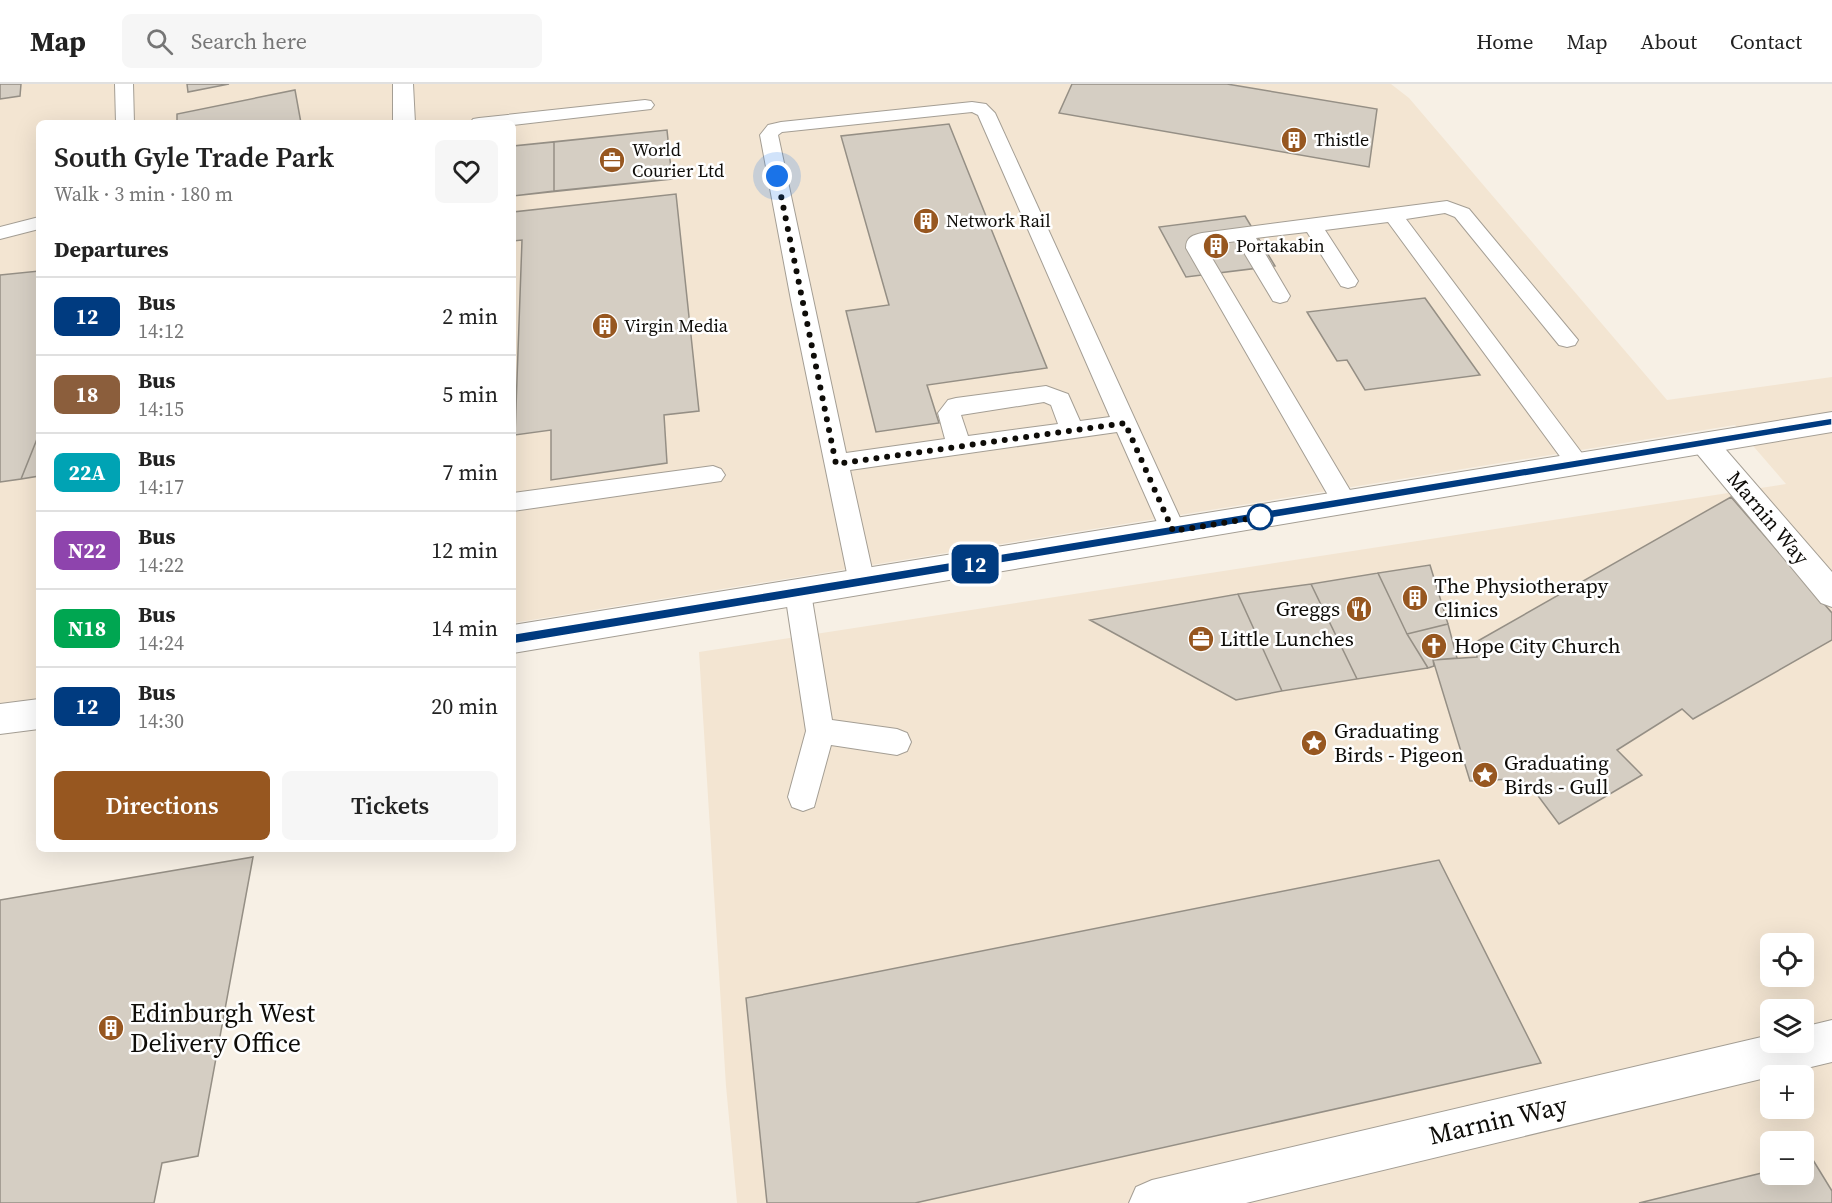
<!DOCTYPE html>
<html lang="en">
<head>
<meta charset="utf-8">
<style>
  :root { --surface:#fff; --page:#f6f6f6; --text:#222; --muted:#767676; --line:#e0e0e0; --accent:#975720 }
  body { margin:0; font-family:"Source Serif 4",serif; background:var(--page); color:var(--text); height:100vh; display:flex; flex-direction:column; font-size:22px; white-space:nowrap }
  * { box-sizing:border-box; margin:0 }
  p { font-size:20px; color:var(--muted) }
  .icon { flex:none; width:33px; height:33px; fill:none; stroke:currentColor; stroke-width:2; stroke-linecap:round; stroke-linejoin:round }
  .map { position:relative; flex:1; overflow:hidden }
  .drawer { position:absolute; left:36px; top:36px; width:480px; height:732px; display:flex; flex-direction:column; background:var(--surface); border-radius:9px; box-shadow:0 6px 24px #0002 }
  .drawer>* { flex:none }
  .badge { padding:0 12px; border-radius:9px; font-size:21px; line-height:39px }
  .tools { position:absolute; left:1760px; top:849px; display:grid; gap:12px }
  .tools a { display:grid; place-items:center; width:54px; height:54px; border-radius:9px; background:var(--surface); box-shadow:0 6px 24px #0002; font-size:30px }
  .you { position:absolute; width:30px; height:30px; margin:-15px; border:4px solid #fff; border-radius:50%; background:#1a73e8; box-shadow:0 0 0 9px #1a73e833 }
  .map>.badge { position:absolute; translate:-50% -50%; box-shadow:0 0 0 3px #fff }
  h2 { padding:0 18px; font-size:22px; line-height:54px }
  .round { display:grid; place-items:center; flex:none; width:63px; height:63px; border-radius:9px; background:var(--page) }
  .head { display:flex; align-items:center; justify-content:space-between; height:102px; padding:0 18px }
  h1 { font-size:28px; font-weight:600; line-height:45px }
  .action { display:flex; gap:12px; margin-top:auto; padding:12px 18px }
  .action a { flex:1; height:69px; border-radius:9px; background:var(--accent); color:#fff; font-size:24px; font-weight:600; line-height:69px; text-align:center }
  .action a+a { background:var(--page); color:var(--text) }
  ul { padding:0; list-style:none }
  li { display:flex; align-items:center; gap:18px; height:78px; padding:0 18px; border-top:2px solid var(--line) }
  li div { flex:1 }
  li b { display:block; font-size:22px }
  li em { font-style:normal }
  li .badge { min-width:66px; font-weight:700; text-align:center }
  header { display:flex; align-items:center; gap:36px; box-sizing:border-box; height:84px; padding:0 30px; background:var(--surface); border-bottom:2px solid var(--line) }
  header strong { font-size:28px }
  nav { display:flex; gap:33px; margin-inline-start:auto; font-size:21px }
  .search { width:420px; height:54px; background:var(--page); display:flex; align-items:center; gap:15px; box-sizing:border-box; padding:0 21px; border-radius:9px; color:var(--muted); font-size:22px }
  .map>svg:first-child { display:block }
</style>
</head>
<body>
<header>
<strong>Map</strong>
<div class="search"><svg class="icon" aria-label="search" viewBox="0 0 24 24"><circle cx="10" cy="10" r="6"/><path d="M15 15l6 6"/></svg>Search here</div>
<nav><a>Home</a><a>Map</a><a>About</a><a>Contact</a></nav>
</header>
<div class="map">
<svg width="1832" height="1119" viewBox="0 0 1832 1119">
  <rect width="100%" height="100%" fill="#f7f0e5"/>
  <path fill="#f3e5d2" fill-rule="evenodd" d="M0,0h1391l18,14 258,302 165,-23v826h-1095l-11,-117 -27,-434 1087,-168 -51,-59 -1222,198v-500h-474v580l-39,7zM1770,860h33v32h-33zM1770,926h33v32h-33zM1770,992h33v32h-33zM1770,1058h33v32h-33z"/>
  <path fill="#d5cec3" stroke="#958f85" stroke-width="1.5" d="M0,0h21l-1,12 -20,3z
    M187,0h42l-41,8z
    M1072,0h155l150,25 -8,58 -310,-54z
    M295,6l6,33h-124v-9z
    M949,40l98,244 -120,17 12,38 -63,9 -30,-121 43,-6 -48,-169z
    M667,46l5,49 -159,17v-50z
    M667,46l5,49 -118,12v-49z
    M554,58v49l-41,5v-50z
    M676,110l23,217 -35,4 3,48 -116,17v-50l-36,5 7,-195 -9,1v-29z
    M1245,132l30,50 -89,11 -27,-50z
    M39,187v163l-18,45 -21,3v-207z
    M1425,214l55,77 -115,15 -18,-30 -10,1 -30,-49z
    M39,350v42l-18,3z
    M1731,413l101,116v27l-139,79 -11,-10 -65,41 25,25 -83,49 -26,-35 -13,1 -6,-11 -44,2 -37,-121 44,-3 -1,-15z
    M1430,481l18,59 -41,10 -29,-61z
    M1378,489l29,61 21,34 -71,11 -46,-95z
    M1311,500l46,95 -75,12 -44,-97z
    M1238,510l44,97 -46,9 -146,-80z
    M1448,540l9,34 -24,2 1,6 -6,2 -21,-34z
    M253,773l-55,299 -36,7 -8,40h-154v-303z
    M1439,776l102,203 -626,140h-148l-21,-205z
    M1813,1076l19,31v12h-193l131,-32v3h33v-11z"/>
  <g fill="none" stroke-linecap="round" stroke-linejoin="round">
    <g stroke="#a49e94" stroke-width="2">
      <path id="service" d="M115,0h18l1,39h-18z
        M645,16l6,1 3,4 -3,4 -138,16 -43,-2 3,-4 6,-1z
        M972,18l14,2 9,9 191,418 -4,7 -9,3 -9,-3 -47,-106 -267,38 25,113 -4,7 -9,3 -9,-3 -4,-7 -58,-283 -31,-165 8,-10 13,-3zM972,28l6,3 132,302 -30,4 -12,-27 -22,-8 -90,12 -8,2 -10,13 7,26 -99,14 -68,-318 4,-3zM1044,318l7,3 7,19 -90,12 -7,-21z
        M1447,117l22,8 109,131 -3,5 -8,2 -8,-2 -104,-128 -10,-4 -39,6 184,245 -4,6 -8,3 -8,-3 -182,-248 -63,8 33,51 -3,5 -7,2 -7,-2 -34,-54 -51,6 34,58 -3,5 -7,2 -7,-2 -36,-60 -30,4 -1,3 151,254 -3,7 -9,2 -9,-2 -150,-261c0,-11 7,-13 16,-15z
        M39,133v12l-39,10v-12z
        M713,382l8,3 4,6 -4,6 -208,30v-18z
        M798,498l9,4 4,7 21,127 65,9 10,4 4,9 -4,9 -10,4 -66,-10 -17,62 -11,4 -11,-4 -4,-10 18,-66 -21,-138 4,-7z"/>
    </g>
    <g stroke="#a49e94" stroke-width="2">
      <path id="minor" d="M393,0h20l2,39h-22z
        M1704,349l10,3 118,136v35l-11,-4 -127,-153 -4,-7 4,-7z
        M1832,936v42l-586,141h-117l7,-16 16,-7 618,-145v7h33v-15z"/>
    </g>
    <g stroke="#a49e94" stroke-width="2">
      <path id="tertiary" d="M1832,328v20l-1319,221v-28z
        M39,615v30l-39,5v-30z"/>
    </g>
    <use href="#service" fill="#fff" fill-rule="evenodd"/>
    <use href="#minor" fill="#fff" fill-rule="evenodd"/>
    <use href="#tertiary" fill="#fff" fill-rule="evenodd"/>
  </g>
  <path fill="#003b80" stroke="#fff" stroke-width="1.5" d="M1832,334v7l-1319,219 -6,-5 6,-5z"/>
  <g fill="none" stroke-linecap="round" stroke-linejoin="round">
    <path stroke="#0e0c08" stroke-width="6" stroke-dasharray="0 10.8" d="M777,92l59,288 289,-41 48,108 87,-14"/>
  </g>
  <defs>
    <g id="building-disc" transform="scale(1.35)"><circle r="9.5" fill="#975720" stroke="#fff"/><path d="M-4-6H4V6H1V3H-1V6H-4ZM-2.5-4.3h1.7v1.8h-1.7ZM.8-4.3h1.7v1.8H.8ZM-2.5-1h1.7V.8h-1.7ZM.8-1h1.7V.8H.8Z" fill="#fff"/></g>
    <g id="office-disc" transform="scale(1.35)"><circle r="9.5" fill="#975720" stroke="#fff"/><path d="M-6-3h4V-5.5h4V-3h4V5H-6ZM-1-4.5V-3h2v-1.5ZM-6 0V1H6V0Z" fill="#fff"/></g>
    <g id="restaurant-disc" transform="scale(1.35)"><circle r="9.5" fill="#975720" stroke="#fff"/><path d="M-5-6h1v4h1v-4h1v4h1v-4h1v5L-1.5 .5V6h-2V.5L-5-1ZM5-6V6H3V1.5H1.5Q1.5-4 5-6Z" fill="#fff"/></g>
    <g id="church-disc" transform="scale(1.35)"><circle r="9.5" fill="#975720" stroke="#fff"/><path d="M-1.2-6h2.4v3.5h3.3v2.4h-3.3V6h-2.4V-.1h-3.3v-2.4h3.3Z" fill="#fff"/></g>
    <g id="sight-disc" transform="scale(1.35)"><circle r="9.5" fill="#975720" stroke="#fff"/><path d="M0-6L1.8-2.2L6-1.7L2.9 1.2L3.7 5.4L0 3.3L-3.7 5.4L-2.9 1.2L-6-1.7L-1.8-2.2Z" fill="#fff"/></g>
  </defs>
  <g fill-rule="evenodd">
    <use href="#building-disc" x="1294" y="56"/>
    <use href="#office-disc" x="612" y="76"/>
    <use href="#building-disc" x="926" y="137"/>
    <use href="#building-disc" x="1216" y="162"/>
    <use href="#building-disc" x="605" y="242"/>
    <use href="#building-disc" x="1415" y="514"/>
    <use href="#restaurant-disc" x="1359" y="525"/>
    <use href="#office-disc" x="1201" y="555"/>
    <use href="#church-disc" x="1434" y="562"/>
    <use href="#sight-disc" x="1314" y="659"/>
    <use href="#sight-disc" x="1485" y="691"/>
    <use href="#building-disc" x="111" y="944"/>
  </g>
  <circle fill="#fff" stroke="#003b80" stroke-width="3" cx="1260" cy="433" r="12"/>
  <g text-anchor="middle" stroke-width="5" stroke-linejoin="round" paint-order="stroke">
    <g font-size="18" fill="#0e0c08" stroke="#fff" text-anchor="start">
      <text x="1314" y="62">Thistle</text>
      <text x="632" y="72">World<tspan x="632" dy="21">Courier Ltd</tspan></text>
      <text x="946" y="143">Network Rail</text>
      <text x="1236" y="168">Portakabin</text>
      <text x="624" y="248">Virgin Media</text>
    </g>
    <g font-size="21" fill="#0e0c08" stroke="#fff">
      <text transform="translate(1768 434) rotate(50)" y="7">Marnin Way</text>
    </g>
    <g font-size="21" fill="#0e0c08" stroke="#fff" text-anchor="start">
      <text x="1434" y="509">The Physiotherapy<tspan x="1434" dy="24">Clinics</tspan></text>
      <text x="1340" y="532" text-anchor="end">Greggs</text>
      <text x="1220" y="562">Little Lunches</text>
      <text x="1454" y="569">Hope City Church</text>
      <text x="1334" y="654">Graduating<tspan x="1334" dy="24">Birds - Pigeon</tspan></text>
      <text x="1504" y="686">Graduating<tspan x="1504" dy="24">Birds - Gull</tspan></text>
    </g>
    <g font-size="26" fill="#0e0c08" stroke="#fff" text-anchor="start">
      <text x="130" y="938">Edinburgh West<tspan x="130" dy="30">Delivery Office</tspan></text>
    </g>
    <g font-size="26" fill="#0e0c08" stroke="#fff">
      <text transform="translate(1498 1036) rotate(-13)" y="9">Marnin Way</text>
    </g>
  </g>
</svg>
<div class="tools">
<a><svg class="icon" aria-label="locate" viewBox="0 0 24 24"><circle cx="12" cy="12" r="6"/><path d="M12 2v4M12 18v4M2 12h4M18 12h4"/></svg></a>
<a><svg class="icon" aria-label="layers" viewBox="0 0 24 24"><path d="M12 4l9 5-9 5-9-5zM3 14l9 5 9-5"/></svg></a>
<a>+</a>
<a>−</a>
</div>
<div class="you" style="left:777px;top:92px"></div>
<b class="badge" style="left:975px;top:480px;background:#003b80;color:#fff">12</b>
<section class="drawer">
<div class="head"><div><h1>South Gyle Trade Park</h1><p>Walk · 3 min · 180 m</p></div><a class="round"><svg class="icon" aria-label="heart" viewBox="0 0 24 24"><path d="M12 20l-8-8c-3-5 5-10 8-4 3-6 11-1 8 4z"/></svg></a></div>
<h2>Departures</h2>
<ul>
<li><span class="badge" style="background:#003b80;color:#fff">12</span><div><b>Bus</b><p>14:12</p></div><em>2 min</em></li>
<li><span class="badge" style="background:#8b5e3c;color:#fff">18</span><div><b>Bus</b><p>14:15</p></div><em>5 min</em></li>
<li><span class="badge" style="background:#00a3b4;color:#fff">22A</span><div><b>Bus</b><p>14:17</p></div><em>7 min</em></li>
<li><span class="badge" style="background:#8e44ad;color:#fff">N22</span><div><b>Bus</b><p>14:22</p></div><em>12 min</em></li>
<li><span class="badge" style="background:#00a651;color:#fff">N18</span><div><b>Bus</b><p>14:24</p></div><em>14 min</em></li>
<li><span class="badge" style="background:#003b80;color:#fff">12</span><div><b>Bus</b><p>14:30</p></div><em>20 min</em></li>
</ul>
<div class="action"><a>Directions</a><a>Tickets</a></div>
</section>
</div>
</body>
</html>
